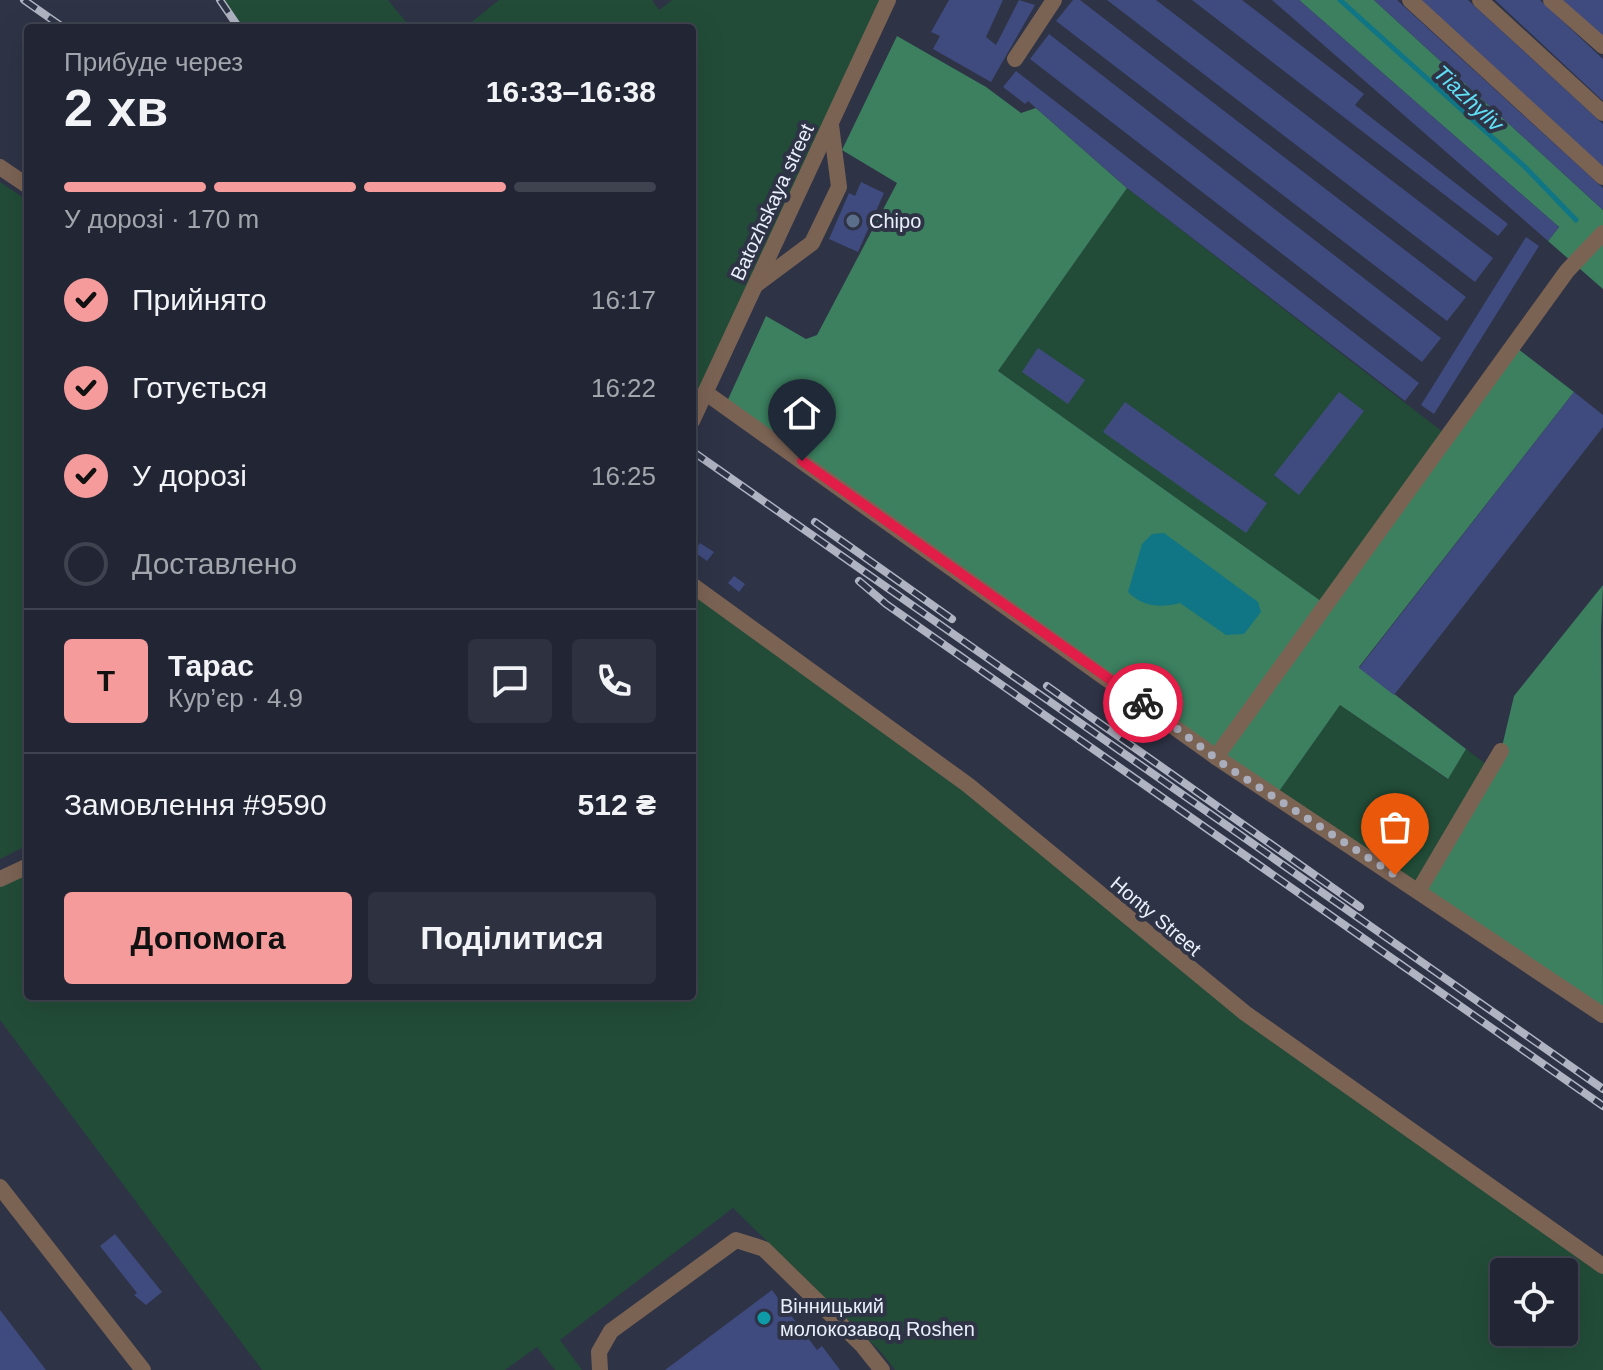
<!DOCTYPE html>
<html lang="uk">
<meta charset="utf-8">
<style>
body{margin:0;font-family:Helvetica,sans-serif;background:#2e3240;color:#f1f3f6;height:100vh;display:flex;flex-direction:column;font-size:30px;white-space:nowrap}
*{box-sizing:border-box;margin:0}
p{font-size:26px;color:#a2a5ac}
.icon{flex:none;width:44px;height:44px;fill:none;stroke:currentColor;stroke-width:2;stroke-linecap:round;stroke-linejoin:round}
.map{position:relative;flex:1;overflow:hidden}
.details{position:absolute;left:24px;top:24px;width:672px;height:976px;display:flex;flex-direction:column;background:#222634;border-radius:8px;box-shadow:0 8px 32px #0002,0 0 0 2px #3f434f}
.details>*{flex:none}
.tools{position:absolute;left:1490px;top:1258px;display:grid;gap:16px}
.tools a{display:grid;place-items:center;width:88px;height:88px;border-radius:8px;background:#222634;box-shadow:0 8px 32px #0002,0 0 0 2px #3f434f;font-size:40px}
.pin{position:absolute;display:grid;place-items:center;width:68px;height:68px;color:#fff;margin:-82px -34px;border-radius:50% 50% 50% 0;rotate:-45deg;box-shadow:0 0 8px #0007}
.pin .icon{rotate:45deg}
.courier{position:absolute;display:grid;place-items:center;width:80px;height:80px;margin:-40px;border:6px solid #e11d48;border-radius:50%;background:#fff;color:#222;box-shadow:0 2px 10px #0007}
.overview em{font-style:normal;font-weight:700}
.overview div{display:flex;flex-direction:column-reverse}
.overview{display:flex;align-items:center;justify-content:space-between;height:136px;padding:0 40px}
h1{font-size:52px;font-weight:700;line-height:60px}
.bar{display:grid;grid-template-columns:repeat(4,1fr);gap:12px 8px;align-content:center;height:96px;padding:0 40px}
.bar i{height:10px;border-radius:6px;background:#3f434f}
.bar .active{background:#f59b9b}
.bar p{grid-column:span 4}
.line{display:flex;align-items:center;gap:20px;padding:0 40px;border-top:2px solid #3f434f}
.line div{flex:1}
.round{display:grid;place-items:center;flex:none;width:84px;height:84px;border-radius:8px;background:#2e3240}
ol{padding:0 40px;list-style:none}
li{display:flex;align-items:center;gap:24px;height:88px}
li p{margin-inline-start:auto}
li .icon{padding:8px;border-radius:50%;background:#f59b9b;color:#111;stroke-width:4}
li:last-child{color:#a2a5ac}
li i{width:44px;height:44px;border:4px solid #3f434f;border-radius:50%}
.action{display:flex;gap:16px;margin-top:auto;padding:16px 40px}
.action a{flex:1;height:92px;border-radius:8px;background:#f59b9b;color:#111;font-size:32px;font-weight:700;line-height:92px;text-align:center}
.action a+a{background:#2e3240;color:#f1f3f6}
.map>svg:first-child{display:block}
.green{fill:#224c38;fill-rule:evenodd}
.forest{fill:#3c8060}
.water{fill:#107584}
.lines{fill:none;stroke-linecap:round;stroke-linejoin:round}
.stream{stroke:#107584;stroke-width:5}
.building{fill:#3f4b7e}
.minor{stroke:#7b6354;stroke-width:16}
.rail-casing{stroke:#afb3c2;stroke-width:8}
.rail{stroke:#2e3346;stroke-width:5;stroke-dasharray:15;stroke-linecap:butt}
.done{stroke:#a9adbc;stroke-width:8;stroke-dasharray:0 14.4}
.route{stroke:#e11d48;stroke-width:10}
.service-dot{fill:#5c6f8a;stroke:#2e3346;stroke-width:3}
.culture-dot{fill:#0f9aa8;stroke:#2e3346;stroke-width:3}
.labels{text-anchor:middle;stroke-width:8;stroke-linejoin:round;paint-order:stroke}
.street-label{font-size:20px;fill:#ebeffb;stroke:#2e3346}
.poi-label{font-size:20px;fill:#ebeffb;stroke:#2e3346;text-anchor:start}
.water-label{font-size:22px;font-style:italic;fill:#60e0f7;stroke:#2e3346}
</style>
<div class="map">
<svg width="1603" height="1370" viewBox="0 0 1603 1370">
<rect width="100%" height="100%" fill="#2e3346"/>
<g class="green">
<polygon points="220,0 388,0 411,28 239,28"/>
<polygon points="499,0 652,0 659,10 672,0 887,0 692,420 692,28 464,28"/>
<polygon points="0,182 28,201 28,845 0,859"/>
<polygon points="1127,188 1448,436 1326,605 998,371"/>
<path d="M692,585L968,785L1166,951L1603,1266V1370H895L881,1352L733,1208L560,1340L582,1370H555L537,1347L505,1370H262L0,1020V879L28,866V996H692ZM1504,1272H1564V1332H1504Z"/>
<polygon points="1340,705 1447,779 1466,749 1491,768 1419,890 1275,797"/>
</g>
<g class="forest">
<polygon points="1299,0 1374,0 1603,210 1603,289 1548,241 1559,227"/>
<polygon points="897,36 986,87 1021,113 1036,108 1127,188 998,371 1325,604 1513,345 1574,392 1359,667 1466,749 1448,779 1340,705 1275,797 725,406 766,316 806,339 817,335 897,183 842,150"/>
<polygon points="1603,585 1601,629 1603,1015 1419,890 1501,751 1514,696"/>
</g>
<path class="water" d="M1164,533L1258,602L1261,612L1244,634L1226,635L1180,603C1160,608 1143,607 1128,592L1142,544L1152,534Z"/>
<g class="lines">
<polyline class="stream" points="1340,0 1525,167 1576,220"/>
</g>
<g class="building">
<polygon points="949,0 1003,0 986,37 996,45 1019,0 1035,5 991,82 933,49 940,36 931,32"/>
<polygon points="1073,0 1080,0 1466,297 1447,321 1056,21"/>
<polygon points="1107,0 1156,0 1493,258 1475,282"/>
<polygon points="1192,0 1242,0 1364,94 1355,105 1508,224 1498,236"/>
<polygon points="1272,0 1299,0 1559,227 1548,241"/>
<polygon points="1374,0 1397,0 1603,188 1603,210"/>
<polygon points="1421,0 1468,0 1603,124 1603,167"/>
<polygon points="1495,0 1540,0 1603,59 1603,101"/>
<polygon points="1563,0 1603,0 1603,38"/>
<polygon points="1049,34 1441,338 1422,362 1030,59"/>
<polygon points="1016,71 1419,383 1405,401 1127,188 1036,108 1028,101 1025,104 1003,87"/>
<polygon points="861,182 884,193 858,252 829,239 849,193 855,196"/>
<polygon points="1526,237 1539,246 1434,414 1421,405"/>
<polygon points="1038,348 1085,380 1068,404 1022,372"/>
<polygon points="1339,392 1364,411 1299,495 1274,475"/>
<polygon points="1574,392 1603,415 1603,427 1394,695 1359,668"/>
<polygon points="1125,402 1267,503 1246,533 1103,432"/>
<polygon points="700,543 714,552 707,561 694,552"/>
<polygon points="734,576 745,584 739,592 728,583"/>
<polygon points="115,1234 162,1292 146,1305 134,1295 137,1293 100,1246"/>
<polygon points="772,1290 817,1350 822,1346 840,1370 665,1370"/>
<polygon points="0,1310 46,1370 0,1370"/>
</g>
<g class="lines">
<g class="minor">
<polyline points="1410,0 1603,177"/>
<polyline points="1480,0 1603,113"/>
<polyline points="1551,0 1603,46"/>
<polyline points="1015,59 1054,0"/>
<polyline points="0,167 28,186"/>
<polyline points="757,284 812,243 839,187 831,125"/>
<polyline points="706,393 1216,757 1567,271 1603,233"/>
<polyline points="692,421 888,0"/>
<polyline points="692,585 968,785 1245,1013 1603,1266"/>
<polyline points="1216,757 1603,1015"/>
<polyline points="0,879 28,866"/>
<polyline points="1419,890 1501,751"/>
<polyline points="0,1187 143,1370"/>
<polyline points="600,1370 599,1352 611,1331 736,1240 764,1249 862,1345 882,1370"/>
</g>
<g class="rail-casing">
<g id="rail">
<polyline points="24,0 64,28"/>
<polyline points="220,0 239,28"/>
<polyline points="692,451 1603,1089"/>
<polyline points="815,522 952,619"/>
<polyline points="859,581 886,604 1603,1106"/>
<polyline points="1047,686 1360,907"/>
</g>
</g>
<use href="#rail" class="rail"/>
</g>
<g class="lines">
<polyline class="done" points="1143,703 1226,766 1395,875"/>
<polyline class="route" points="802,461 1143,703"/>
</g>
<circle class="service-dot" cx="853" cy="221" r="8"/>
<circle class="culture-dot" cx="764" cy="1318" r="8"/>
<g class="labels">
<g class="street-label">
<text transform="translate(772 202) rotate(-65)" y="7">Batozhskaya street</text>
<text transform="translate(1156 916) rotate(40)" y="7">Honty Street</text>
</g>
<g class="poi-label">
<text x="869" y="228">Chipo</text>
<text x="780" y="1313">Вінницький<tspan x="780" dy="23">молокозавод Roshen</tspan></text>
</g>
<g class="water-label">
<text transform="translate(1469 98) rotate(43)" y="8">Tiazhyliv</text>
</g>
</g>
</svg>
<div class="tools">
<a><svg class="icon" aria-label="locate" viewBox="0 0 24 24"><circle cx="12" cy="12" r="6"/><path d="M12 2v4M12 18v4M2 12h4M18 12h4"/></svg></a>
</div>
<div class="pin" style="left:1395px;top:875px;background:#ea580c"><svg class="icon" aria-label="bag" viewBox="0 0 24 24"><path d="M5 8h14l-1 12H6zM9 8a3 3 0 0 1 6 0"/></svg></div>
<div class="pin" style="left:802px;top:461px;background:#1f2937"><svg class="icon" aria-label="home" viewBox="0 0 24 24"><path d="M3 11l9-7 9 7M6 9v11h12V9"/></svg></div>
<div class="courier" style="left:1143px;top:703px"><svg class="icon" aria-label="bike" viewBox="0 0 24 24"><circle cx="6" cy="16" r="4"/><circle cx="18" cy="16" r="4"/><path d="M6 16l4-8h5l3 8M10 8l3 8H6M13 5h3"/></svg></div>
<section class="details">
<div class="overview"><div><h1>2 хв</h1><p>Прибуде через</p></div><em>16:33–16:38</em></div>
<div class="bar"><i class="active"></i><i class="active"></i><i class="active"></i><i></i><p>У дорозі · 170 m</p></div>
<ol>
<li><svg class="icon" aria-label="check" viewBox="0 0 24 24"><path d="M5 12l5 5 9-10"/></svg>Прийнято<p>16:17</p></li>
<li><svg class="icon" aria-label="check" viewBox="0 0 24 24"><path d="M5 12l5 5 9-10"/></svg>Готується<p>16:22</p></li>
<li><svg class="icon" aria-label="check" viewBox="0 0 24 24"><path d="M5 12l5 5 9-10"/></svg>У дорозі<p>16:25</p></li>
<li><i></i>Доставлено</li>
</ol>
<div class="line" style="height:144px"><b class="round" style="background:#f59b9b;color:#111">Т</b><div><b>Тарас</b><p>Кур’єр · 4.9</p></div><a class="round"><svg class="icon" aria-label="chat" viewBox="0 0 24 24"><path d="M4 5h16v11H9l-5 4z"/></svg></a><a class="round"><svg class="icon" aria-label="phone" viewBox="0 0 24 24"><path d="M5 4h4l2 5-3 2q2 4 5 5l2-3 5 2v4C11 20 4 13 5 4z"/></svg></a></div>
<div class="line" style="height:104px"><div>Замовлення #9590</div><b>512 ₴</b></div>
<div class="action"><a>Допомога</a><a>Поділитися</a></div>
</section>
</div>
